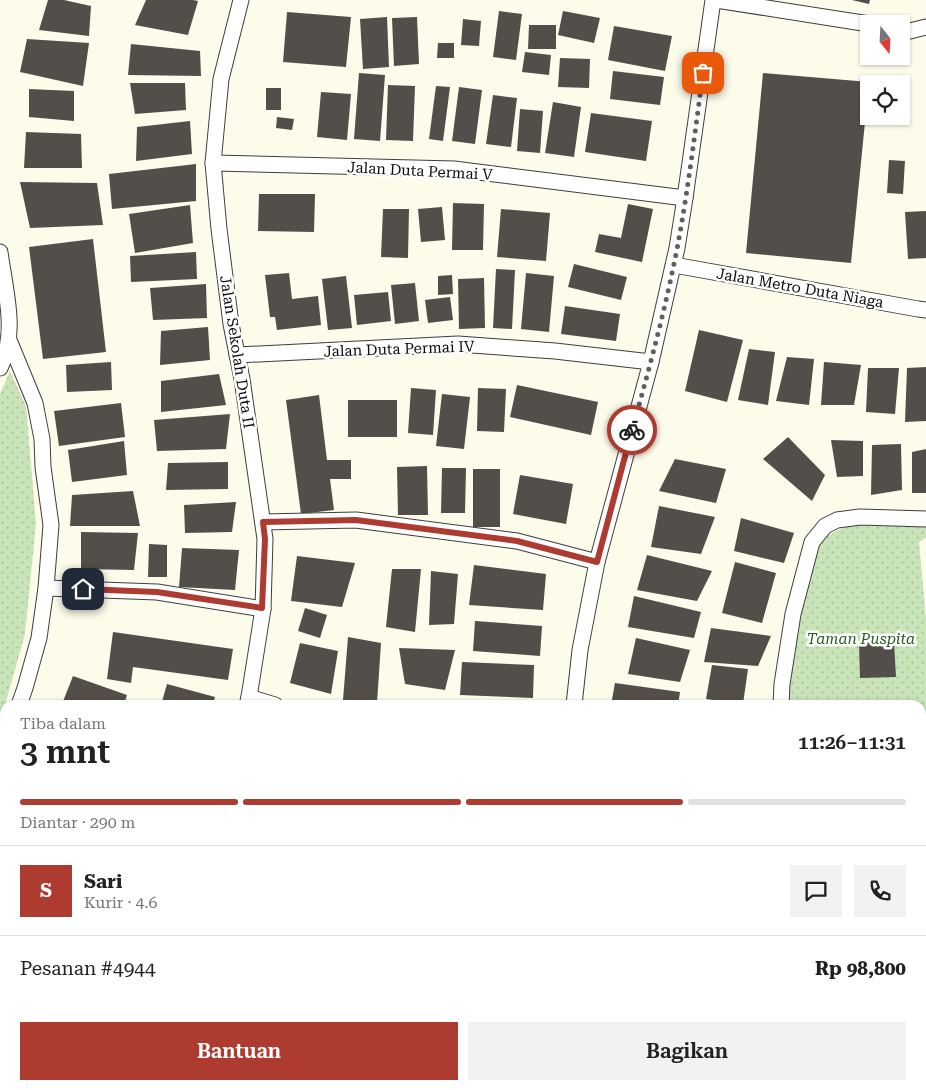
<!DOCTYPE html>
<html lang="id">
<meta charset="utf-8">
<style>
body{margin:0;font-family:"Roboto Serif",serif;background:#f2f2f2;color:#222;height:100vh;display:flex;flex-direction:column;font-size:19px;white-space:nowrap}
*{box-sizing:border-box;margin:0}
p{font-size:16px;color:#767676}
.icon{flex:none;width:28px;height:28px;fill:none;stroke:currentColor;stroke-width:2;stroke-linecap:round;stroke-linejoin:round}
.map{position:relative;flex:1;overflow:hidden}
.details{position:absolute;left:0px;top:700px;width:926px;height:390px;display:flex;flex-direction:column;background:#fff;border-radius:15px 15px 0 0;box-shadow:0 1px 4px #0004}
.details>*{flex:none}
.needle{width:32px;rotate:162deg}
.controls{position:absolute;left:860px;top:15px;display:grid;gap:10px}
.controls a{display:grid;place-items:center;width:50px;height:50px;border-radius:0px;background:#fff;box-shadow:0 1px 4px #0004;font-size:25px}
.pin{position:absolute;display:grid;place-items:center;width:42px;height:42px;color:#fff;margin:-21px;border-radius:10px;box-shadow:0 2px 8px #0006}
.courier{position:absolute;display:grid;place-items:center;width:50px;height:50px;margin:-25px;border:4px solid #ae3b30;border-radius:50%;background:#fff;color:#222;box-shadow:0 1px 6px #0007}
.summary em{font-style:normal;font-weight:600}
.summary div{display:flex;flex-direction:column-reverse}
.summary{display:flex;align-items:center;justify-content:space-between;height:85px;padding:0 20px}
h1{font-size:32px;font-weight:600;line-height:38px}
.bar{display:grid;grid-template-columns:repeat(4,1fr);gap:8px 5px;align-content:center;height:60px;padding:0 20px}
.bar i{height:6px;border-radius:4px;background:#e0e0e0}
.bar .active{background:#ae3b30}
.bar p{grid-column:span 4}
.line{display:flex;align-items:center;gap:12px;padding:0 20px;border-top:1px solid #e0e0e0}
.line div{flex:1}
.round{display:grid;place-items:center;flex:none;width:52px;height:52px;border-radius:0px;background:#f2f2f2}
.cta{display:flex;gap:10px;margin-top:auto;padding:10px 20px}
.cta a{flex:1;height:58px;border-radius:0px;background:#ae3b30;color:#fff;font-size:20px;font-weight:600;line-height:58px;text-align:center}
.cta a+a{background:#f2f2f2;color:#222}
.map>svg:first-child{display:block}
.park{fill:url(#park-dots)}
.building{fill:#534e49}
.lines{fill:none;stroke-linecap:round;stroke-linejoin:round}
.street-casing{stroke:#3e3e3e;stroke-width:17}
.street{stroke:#fff;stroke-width:15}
.done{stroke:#605f59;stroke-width:5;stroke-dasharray:0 9}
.route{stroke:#ae3b30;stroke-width:6}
.labels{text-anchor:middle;stroke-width:5;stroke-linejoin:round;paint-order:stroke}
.street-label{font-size:15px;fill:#0b0b0b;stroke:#fff}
.park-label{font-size:15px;font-style:italic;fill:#265d22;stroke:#fff}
</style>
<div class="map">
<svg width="926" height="1090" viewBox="0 0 926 1090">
<defs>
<pattern id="park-dots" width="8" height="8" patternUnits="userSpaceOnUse" patternTransform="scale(1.25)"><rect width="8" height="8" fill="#c9e4b8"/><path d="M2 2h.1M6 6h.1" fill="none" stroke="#abc29d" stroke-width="1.8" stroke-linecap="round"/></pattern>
</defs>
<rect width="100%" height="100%" fill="#fdfceb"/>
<g class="park">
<polygon points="10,371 26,406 36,524 25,634 0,723 0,394"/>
<polygon points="860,519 926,520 926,538 919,542 926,618 926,1090 786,1090 786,1085 921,1085 921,705 783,705 813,543"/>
</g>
<g class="building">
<polygon points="48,0 64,0 91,6 89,36 39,30"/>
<polygon points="146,0 193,0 198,1 188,35 135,25"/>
<polygon points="852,0 870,0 869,4"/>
<polygon points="499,11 522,14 516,60 493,57"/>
<polygon points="563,11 600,18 594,43 558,35"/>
<polygon points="287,12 351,17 346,67 283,62"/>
<polygon points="387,17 389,67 363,69 360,19"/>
<polygon points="417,17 419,64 394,66 392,18"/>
<polygon points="463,19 481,21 479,46 461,45"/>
<polygon points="529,25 556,25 556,49 528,49"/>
<polygon points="614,26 672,36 665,71 608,60"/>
<polygon points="27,39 89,43 83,86 20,72"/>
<polygon points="438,43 454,43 454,58 437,58"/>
<polygon points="131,44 200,51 201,76 128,75"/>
<polygon points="525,52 551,55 549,75 522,72"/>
<polygon points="560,58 590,59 589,88 558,87"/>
<polygon points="613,71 664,77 660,105 610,99"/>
<polygon points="359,73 385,75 380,141 354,139"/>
<polygon points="763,73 869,82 851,263 746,253"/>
<polygon points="130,83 185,83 186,110 135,114"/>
<polygon points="388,85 415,86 413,141 386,140"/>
<polygon points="436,86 450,87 443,141 429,139"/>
<polygon points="459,87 482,90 475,144 452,141"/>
<rect x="266" y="88" width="15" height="22"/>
<polygon points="29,89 74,91 74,121 29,117"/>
<polygon points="321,92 351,94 347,140 317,137"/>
<polygon points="493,95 517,98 511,147 486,144"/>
<polygon points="553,102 581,107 574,157 545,153"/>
<polygon points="520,109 543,111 540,153 517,151"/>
<polygon points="591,113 652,121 646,161 585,152"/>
<polygon points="277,117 294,119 292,130 276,128"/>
<polygon points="190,121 192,154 136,161 137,127"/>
<polygon points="26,132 81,134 82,168 24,168"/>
<polygon points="889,160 905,161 903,194 887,193"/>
<polygon points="196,164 196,201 112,209 109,174"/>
<polygon points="20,182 97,183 103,225 30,228"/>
<polygon points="259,194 315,194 314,232 258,231"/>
<polygon points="453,203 484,204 483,250 452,250"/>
<polygon points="628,204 653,209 642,262 595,252 599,234 621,238"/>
<polygon points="190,205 193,243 135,253 129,214"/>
<polygon points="442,207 445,240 421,242 418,209"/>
<polygon points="383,209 409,209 408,258 381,257"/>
<polygon points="501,209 550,213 546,261 497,257"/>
<polygon points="926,211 926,258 908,259 905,212"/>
<polygon points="93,239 106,352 43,359 29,247"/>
<polygon points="196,252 197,279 131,282 130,256"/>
<polygon points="574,264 627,277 621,300 568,287"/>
<polygon points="496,269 515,270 512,329 493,328"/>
<polygon points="289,273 292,299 318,296 321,325 277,330 275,317 270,317 265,275"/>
<polygon points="526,273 554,276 549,332 521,329"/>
<polygon points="452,275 453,294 438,295 438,276"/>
<polygon points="346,276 352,328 328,330 322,279"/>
<polygon points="484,278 485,328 459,329 458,279"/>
<polygon points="415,283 419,321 395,324 391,285"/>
<polygon points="206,284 207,318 153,320 150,288"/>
<polygon points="388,292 391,321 357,325 354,295"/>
<polygon points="450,297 453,320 428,323 425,300"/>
<polygon points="565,306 620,314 616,341 561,334"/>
<polygon points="208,327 210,360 160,365 161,331"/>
<polygon points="699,330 743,340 727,402 685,391"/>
<polygon points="749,349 775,352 768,405 738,400"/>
<polygon points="787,357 814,359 809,405 776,401"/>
<polygon points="111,362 112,390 67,392 66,365"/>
<polygon points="824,362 861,365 854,405 821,405"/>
<polygon points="926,367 926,421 905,422 907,368"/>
<polygon points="868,368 899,368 895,414 866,412"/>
<polygon points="219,374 226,405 161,412 161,381"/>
<polygon points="517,385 598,402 591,435 510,417"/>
<polygon points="411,388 436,390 433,435 408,433"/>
<polygon points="478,388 506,389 504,432 477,431"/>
<polygon points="442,394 470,397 464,449 436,446"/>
<polygon points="319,395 327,460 351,460 351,479 330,479 334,510 301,514 286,400"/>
<rect x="348" y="400" width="49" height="37"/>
<polygon points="121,403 125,437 59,446 54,411"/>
<polygon points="230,414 226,449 157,451 154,420"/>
<polygon points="788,437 825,475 812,501 763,459"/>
<polygon points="831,440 863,441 863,476 837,477"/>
<polygon points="124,441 127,475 72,482 68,450"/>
<polygon points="901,444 902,490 871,495 872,445"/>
<polygon points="926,449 926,493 912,493 912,452"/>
<polygon points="675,459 726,469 716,503 659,491"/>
<polygon points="228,462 228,489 166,490 168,463"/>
<polygon points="427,466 428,515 398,515 397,467"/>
<polygon points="442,468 466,468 465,513 441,513"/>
<rect x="473" y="469" width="27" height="58"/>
<polygon points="520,475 573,484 566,524 513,514"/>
<polygon points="133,491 140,526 70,526 72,495"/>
<polygon points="236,502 232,532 185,533 184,505"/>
<polygon points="659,506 715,517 701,554 651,547"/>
<polygon points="741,518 794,533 784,563 734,551"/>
<polygon points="81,532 138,533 134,570 81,569"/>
<polygon points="149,544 167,545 167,577 148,577"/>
<polygon points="182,548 239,550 235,590 179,587"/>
<polygon points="647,555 712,571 697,601 637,590"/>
<polygon points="297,556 355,563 342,607 291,601"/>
<polygon points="735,562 776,573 762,623 722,613"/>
<polygon points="474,565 546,574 543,610 469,605"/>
<polygon points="392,569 421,569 415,632 386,627"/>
<polygon points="431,571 458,574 454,624 429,625"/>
<polygon points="634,596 701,612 694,638 628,627"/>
<polygon points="305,608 327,615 320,638 298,631"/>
<polygon points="475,621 542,626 540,656 473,651"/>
<polygon points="711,628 771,636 758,666 704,662"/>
<polygon points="113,632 233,649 228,680 133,667 131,683 107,679"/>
<polygon points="348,637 381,643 377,703 343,700"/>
<polygon points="636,638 690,650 680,682 628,674"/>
<polygon points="894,642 896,677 860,678 859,643"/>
<polygon points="300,643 338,651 331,694 290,683"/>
<polygon points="399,648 455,650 445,690 405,684"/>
<polygon points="462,662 534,665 533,698 460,695"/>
<polygon points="712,665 748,669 743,704 706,699"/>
<polygon points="73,676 127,695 124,705 65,705 62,704"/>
<polygon points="615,683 680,692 678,705 611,705"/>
<polygon points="167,684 215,697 213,705 161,705"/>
<polygon points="5,807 5,833 0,828 0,812"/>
<polygon points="0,844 5,849 5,853 0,858"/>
<polygon points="5,1007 5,1033 0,1030 0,1015"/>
<polygon points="926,1064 926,1090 905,1090 904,1085 921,1085 921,1065"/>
<polygon points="107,1085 150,1085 151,1090 108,1090"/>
<polygon points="153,1085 180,1085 167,1090 155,1090"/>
<polygon points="273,1085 275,1090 245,1090 245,1089"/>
<polygon points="280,1085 307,1085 309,1090 282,1090"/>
<polygon points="313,1085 342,1085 344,1090 315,1090"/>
<polygon points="350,1085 369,1085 370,1088 363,1090 352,1090"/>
<polygon points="715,1085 752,1085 752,1090 714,1090"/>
<polygon points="835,1085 885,1085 886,1090 823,1090 822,1088"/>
</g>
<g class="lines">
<g class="street-casing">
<g id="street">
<polyline points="241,0 221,79 213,163 219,229 231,324 242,379 265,539 263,609 249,697 247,705"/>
<polyline points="716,0 869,24"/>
<polyline points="901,29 910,31 926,27"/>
<polyline points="213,163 454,169 685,198"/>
<path d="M0,252C5,290 18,333 0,368"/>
<polyline points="674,265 918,309 926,310"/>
<polyline points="9,340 35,403 42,439 43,467 51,525 46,588 39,638 25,688 19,705"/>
<polyline points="237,355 458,344 555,351 651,362"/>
<polyline points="263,522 356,520 517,541 597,562"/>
<polyline points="46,588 157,592 263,609"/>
<polyline points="249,697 275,705"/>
<polyline points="574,705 580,650 597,562 651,362 677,248 685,198 713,0"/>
<polyline points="781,705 782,684 793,614 812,542 825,526 837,520 860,517 926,519"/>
<polyline points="0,743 5,737"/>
<polyline points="0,1071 5,1074"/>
<polyline points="21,1085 29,1090"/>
<polyline points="575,1085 575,1090"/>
<polyline points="789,1085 790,1090"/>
<polyline points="53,1090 56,1085"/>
</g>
</g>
<use href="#street" class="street"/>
</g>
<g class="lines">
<path class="done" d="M632,430C649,370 665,310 677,249C688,191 695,132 703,73"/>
<polyline class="route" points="83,589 157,592 262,608 265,539 263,522 356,520 517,541 597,562 632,430"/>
</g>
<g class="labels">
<g class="street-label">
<text transform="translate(420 171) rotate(3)" y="5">Jalan Duta Permai V</text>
<text transform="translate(800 288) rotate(10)" y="5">Jalan Metro Duta Niaga</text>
<text transform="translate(399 349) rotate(-2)" y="5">Jalan Duta Permai IV</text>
<text transform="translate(237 352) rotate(81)" y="5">Jalan Sekolah Duta II</text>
</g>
<g class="park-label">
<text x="861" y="644">Taman Puspita</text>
</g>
</g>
</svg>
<div class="controls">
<a><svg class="needle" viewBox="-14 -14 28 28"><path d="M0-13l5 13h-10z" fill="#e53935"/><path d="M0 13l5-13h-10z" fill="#767676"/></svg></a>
<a><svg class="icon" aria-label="locate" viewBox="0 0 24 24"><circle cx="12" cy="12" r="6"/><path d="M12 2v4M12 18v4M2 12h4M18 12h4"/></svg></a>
</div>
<div class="pin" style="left:703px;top:73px;background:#ea580c"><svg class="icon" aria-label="bag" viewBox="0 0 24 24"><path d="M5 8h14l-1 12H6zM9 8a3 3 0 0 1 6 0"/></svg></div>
<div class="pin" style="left:83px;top:589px;background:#1f2937"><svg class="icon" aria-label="home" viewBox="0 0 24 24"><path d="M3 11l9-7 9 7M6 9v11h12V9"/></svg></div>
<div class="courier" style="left:632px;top:430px"><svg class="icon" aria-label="bike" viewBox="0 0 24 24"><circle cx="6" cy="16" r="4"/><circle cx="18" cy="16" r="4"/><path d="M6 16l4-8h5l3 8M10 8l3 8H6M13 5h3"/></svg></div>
<section class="details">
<div class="summary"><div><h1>3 mnt</h1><p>Tiba dalam</p></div><em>11:26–11:31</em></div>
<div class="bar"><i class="active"></i><i class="active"></i><i class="active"></i><i></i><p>Diantar · 290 m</p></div>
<div class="line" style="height:90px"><b class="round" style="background:#ae3b30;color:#fff">S</b><div><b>Sari</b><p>Kurir · 4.6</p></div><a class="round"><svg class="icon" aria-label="chat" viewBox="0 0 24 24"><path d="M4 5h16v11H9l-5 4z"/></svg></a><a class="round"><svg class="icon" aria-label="phone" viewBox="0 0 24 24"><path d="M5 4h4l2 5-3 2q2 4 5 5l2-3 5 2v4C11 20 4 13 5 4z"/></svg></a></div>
<div class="line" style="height:65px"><div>Pesanan #4944</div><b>Rp 98,800</b></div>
<div class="cta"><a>Bantuan</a><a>Bagikan</a></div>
</section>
</div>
